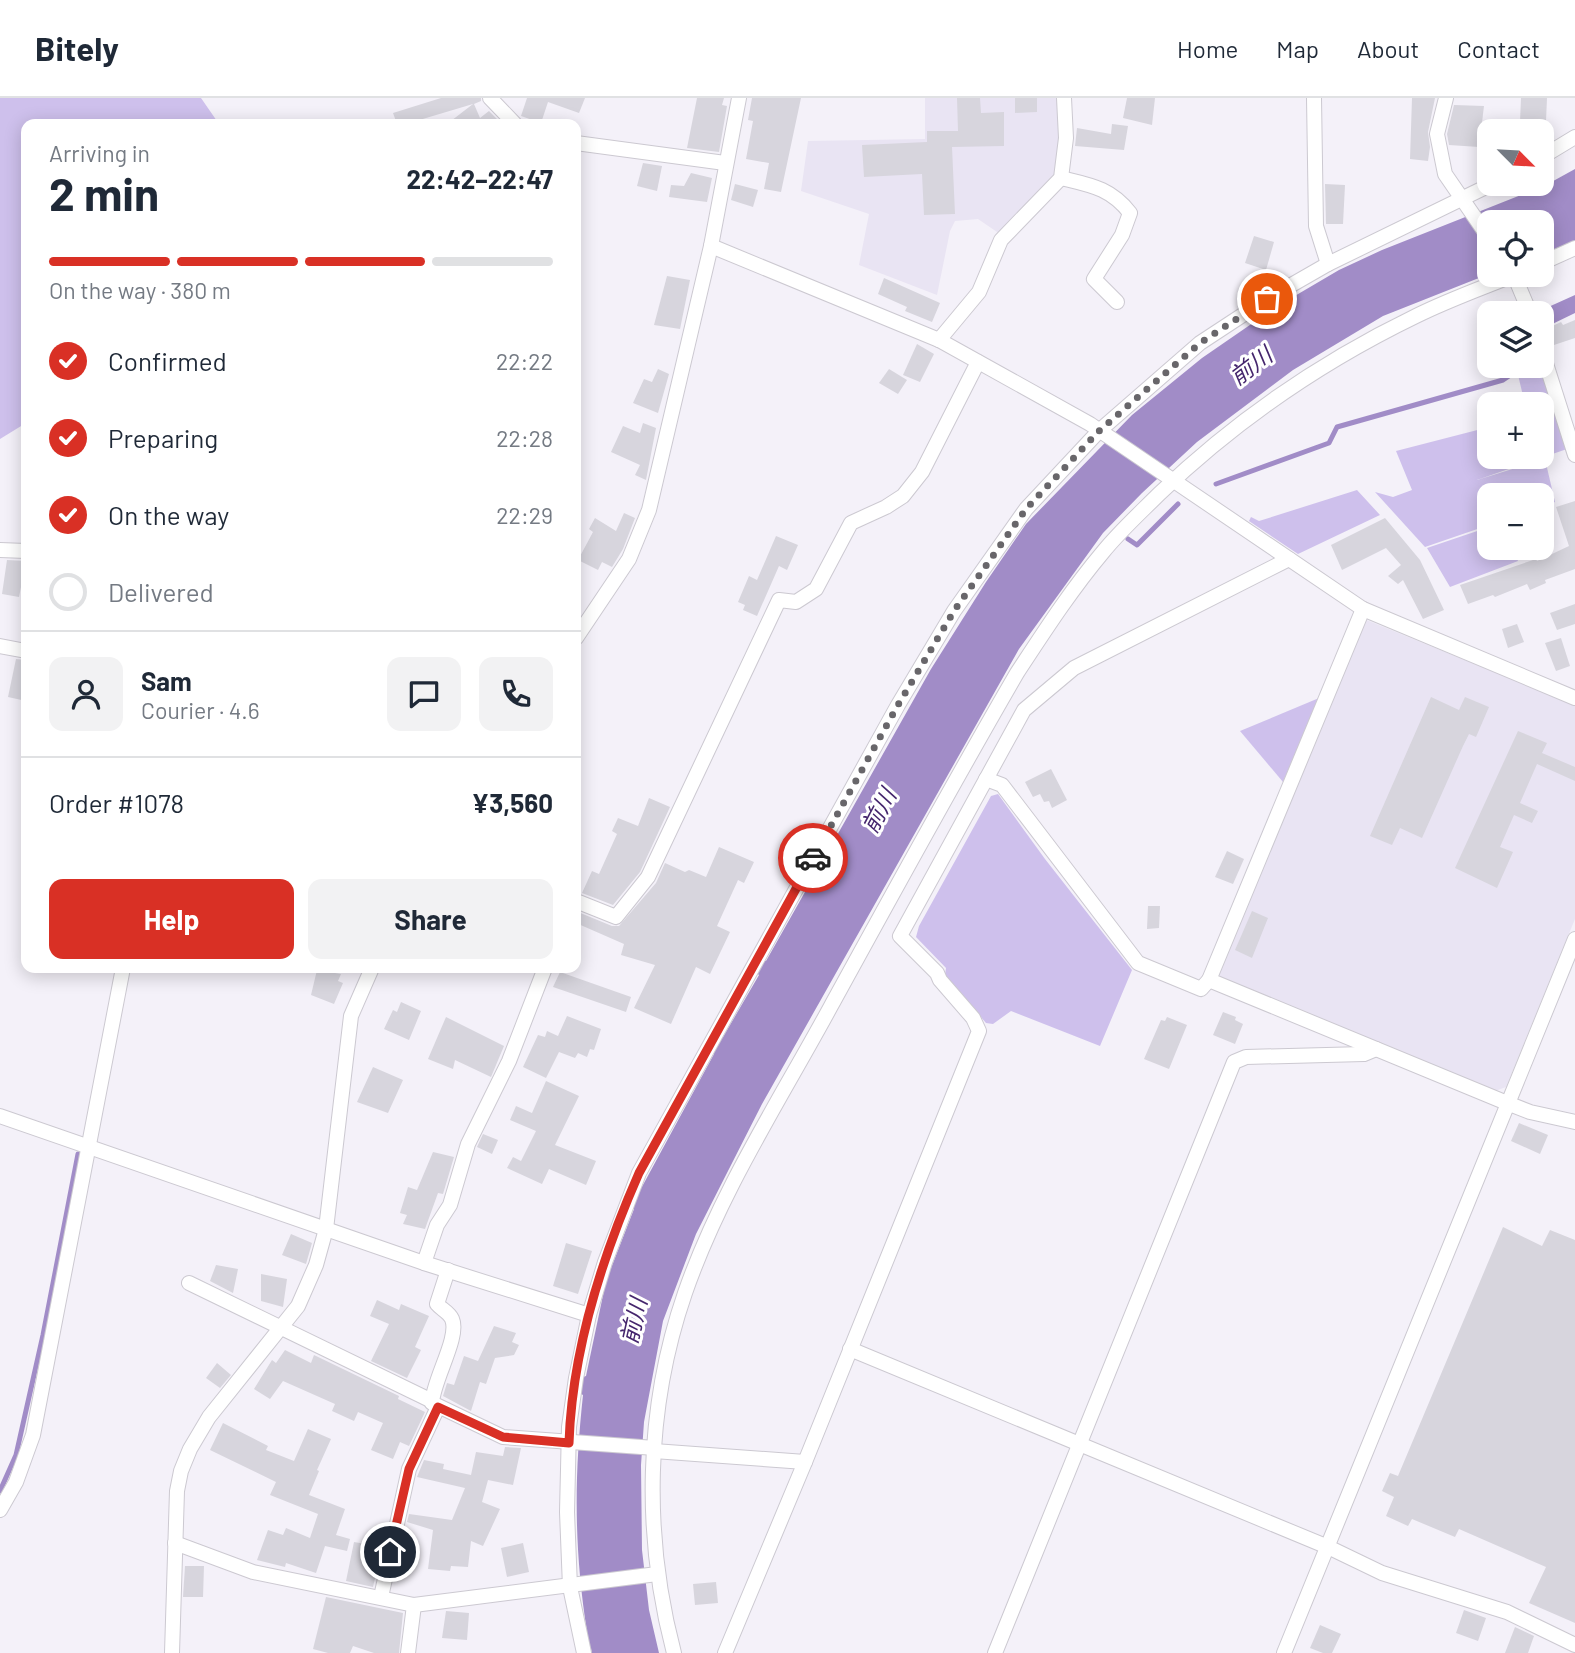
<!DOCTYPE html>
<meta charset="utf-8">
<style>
body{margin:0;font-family:Barlow,"Noto Sans JP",sans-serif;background:#f2f2f3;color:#1f2937;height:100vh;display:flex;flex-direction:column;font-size:26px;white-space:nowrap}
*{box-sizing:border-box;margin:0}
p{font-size:23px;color:#747a83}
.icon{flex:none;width:38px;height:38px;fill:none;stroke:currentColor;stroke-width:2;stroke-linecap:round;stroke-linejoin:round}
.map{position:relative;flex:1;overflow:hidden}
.sheet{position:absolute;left:21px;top:21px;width:560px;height:854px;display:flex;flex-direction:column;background:#fff;border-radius:14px;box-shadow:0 4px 18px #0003}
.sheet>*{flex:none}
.needle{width:46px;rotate:114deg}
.tools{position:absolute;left:1477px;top:21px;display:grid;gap:14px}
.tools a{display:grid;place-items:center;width:77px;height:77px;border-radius:14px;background:#fff;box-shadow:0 4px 18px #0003;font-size:35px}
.pin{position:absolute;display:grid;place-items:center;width:60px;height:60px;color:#fff;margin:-30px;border:4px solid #fff;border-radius:50%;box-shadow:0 2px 7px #0007}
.courier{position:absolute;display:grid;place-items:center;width:70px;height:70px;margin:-35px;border:5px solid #d93025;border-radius:50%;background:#fff;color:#222;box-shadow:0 2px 9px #0007}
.overview em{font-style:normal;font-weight:700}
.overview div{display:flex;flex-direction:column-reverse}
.overview{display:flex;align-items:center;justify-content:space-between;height:119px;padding:0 28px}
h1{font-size:46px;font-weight:700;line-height:52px}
.bar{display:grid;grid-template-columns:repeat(4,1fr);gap:10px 7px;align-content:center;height:84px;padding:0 28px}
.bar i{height:9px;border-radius:5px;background:#e0e1e3}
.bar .selected{background:#d93025}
.bar p{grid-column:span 4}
.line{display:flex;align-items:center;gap:18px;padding:0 28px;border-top:2px solid #e0e1e3}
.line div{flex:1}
.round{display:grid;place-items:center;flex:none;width:74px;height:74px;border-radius:14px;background:#f2f2f3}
ol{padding:0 28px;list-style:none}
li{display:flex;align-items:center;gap:21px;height:77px}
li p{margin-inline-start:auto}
li .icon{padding:7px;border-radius:50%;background:#d93025;color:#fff;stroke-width:4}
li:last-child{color:#747a83}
li i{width:38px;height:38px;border:4px solid #e0e1e3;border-radius:50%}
.button{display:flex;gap:14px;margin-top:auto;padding:14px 28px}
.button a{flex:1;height:80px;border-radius:14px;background:#d93025;color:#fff;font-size:28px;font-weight:700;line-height:80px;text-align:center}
.button a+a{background:#f2f2f3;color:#1f2937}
header{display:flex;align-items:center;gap:42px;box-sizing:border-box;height:98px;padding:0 35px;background:#fff;border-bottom:2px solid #e0e1e3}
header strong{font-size:33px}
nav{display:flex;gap:38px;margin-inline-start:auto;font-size:24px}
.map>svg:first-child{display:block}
.built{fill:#e9e4f3}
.green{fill:#cec0ec}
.water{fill:#a18cc7}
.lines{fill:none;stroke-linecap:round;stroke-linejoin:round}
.stream{stroke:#a18cc7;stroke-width:5}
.building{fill:#d7d5dd}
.street-casing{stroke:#ccc9d1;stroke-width:16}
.street{stroke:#fff;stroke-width:14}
.done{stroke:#68666a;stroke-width:7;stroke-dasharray:0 12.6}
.route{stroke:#d93025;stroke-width:9}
.labels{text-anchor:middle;stroke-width:6;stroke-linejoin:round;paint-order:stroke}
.water-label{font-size:23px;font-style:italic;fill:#45266d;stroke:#fff}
</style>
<header>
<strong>Bitely</strong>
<nav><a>Home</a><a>Map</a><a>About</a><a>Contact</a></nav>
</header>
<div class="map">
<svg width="1575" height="1555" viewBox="0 0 1575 1555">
<rect width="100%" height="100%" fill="#f4f1f9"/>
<g class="built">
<polygon points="925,0 1060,0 1061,40 1053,85 1000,136 978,121 955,123 950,133 937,197 859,167 869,116 801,93 808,43 925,41"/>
<polygon points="1364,521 1575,607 1575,821 1506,989 1495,993 1219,881 1218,874"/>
</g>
<g class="green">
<polygon points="0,0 201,0 219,26 26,26 26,325 0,341"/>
<polygon points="1540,271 1567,351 1477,382 1545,361 1555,404 1542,409 1542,397 1489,397 1489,427 1425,449 1375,394 1393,399 1412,392 1396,353 1489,329 1489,359 1542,359 1542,306 1525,306 1518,277"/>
<polygon points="1357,392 1380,417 1298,456 1249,423 1251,419 1259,423"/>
<polygon points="1489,429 1489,450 1513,450 1518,463 1450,489 1427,450"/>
<polygon points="1319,600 1283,684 1240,633"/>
<polygon points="998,696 1045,761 1132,872 1100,948 1011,913 993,926 986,925 945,877 946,870 916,839 919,828 991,698"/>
</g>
<g class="water">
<path d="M1575,71V143L1542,156V124H1489V176L1383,218L1293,272L1197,344L1142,395L1103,435L1019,551L762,1006L696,1136L663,1223L644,1324L641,1367L642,1452L649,1512L659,1555H592L591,1551H588L584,1536L587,1534C574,1450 574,1381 583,1297L579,1295L580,1280L586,1278L606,1183L634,1111L631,1109L714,956L713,955L719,939H723L759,877L756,874L762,863H766L931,571L986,484L1026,426L1132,317L1202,260L1276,209L1339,172L1382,152L1546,87Z"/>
<polygon points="1575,197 1575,215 1542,231 1542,215 1535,215"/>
</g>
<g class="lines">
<g class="stream">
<polyline points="1216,386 1329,345 1337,329 1503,282 1509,278 1508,268"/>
<polyline points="1128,441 1137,447 1178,406"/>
<polyline points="0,1393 16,1357 43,1237 78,1056"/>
</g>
</g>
<g class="building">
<polygon points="441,0 481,0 481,3 474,6 480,20 489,13 502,26 447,26 473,6 406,26 397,26 393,15"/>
<polygon points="527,0 585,0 579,15 548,4 541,25 521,18"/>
<polygon points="697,0 724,0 722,7 727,8 719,54 687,50"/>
<polygon points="752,0 801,0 781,94 764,91 769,65 746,61 753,23 748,22"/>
<polygon points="957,0 980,0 981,15 1004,14 1004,48 952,49 955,116 924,117 922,76 864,79 862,47 927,44 927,33 958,33"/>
<polygon points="1015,0 1037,0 1037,14 1015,15"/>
<polygon points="1127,0 1155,0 1152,27 1123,20"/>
<polygon points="1412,0 1435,0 1428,34 1430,49 1428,63 1410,61"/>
<polygon points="1521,0 1547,0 1546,23 1520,24"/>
<polygon points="1454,7 1484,8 1479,49 1449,47 1447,36"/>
<polygon points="1112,26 1128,28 1124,52 1075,48 1077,30 1111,36"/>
<polygon points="643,65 662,68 657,93 637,88"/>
<polygon points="691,75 712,80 707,104 669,99 671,87 684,88"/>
<polygon points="735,86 758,92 753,109 731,102"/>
<polygon points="1325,86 1345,87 1343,126 1326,126"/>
<polygon points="1254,138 1274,144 1266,172 1245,165"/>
<polygon points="667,178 690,182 680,231 654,227"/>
<polygon points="884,180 940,205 932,224 905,213 907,209 878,196"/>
<polygon points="1575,222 1575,240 1551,248 1544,232 1561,224 1563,227"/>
<polygon points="917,246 934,256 920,284 903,277"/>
<polygon points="658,271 669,276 658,315 633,305 644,281 652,284"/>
<polygon points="889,271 907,282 898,296 879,285"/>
<polygon points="643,325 656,330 646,382 635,377 640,367 611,354 623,328 640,335"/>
<polygon points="1575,403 1575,471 1545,482 1546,485 1530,492 1527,486 1495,499 1493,497 1468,506 1460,487 1536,461 1537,463 1569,448 1556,409"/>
<polygon points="624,415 635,420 623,451 612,469 602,464 598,472 578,462 593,434 589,431 595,420 616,433"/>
<polygon points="1385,420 1420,462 1444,512 1423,521 1403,482 1398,486 1388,478 1401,467 1386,450 1342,472 1331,447"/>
<polygon points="776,438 798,447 787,472 779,468 757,518 743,512 745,507 738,504 749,478 757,482"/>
<polygon points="7,462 26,463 26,474 24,474 19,499 2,496"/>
<polygon points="1575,506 1575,526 1557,532 1550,515"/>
<polygon points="1517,526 1524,544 1508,550 1502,531"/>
<polygon points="1561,540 1570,568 1556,573 1545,545"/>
<polygon points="16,561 26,562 26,603 8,599"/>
<polygon points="1431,599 1459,612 1465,599 1489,609 1476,639 1469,636 1463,648 1422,740 1400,730 1392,747 1370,738"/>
<polygon points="1518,633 1547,645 1542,655 1575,669 1575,683 1537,666 1520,705 1538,713 1532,725 1514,717 1500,749 1513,754 1497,790 1455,770"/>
<polygon points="1051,671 1067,702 1052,710 1049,703 1044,704 1040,696 1033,699 1025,684"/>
<polygon points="649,700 670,709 640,774 613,807 582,795 592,773 599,776 617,736 612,733 618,720 638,728"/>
<polygon points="719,749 754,764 744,785 738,782 717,828 730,834 710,876 696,869 671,926 634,910 655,867 621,857 624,846 576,825 576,819 578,814 612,828 619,828 656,785 665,765 685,774 689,772 706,779"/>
<polygon points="1227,753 1244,761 1233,786 1215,779"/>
<polygon points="1148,808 1160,808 1159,830 1147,831"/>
<polygon points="1252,813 1268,820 1252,860 1235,852"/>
<polygon points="317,872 341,876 338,883 343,885 334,906 311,897"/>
<polygon points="560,874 631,899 626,914 553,889"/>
<polygon points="401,904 421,913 409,942 384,931 393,912 397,914"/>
<polygon points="1223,914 1236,919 1235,922 1243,926 1235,946 1213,937"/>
<polygon points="567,918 601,931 594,952 590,951 587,959 578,955 575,960 559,954 546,980 523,969 538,937 545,939 547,933 558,938"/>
<polygon points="446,919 504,948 491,979 455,962 453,971 428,961"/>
<polygon points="1167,919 1187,927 1169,971 1144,961 1161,922 1165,923"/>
<polygon points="373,969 403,982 388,1015 357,1004"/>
<polygon points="546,983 579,998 555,1047 596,1063 586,1087 549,1071 542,1086 507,1070 513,1059 521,1063 536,1033 510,1022 516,1008 532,1015"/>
<polygon points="1519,1025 1548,1037 1540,1056 1511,1043"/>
<polygon points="483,1036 498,1042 492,1056 477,1049"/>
<polygon points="433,1054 454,1059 443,1096 438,1095 425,1131 403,1126 407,1117 400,1115 408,1089 417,1092"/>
<polygon points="1503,1129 1542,1148 1550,1132 1575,1142 1575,1525 1529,1505 1546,1469 1459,1431 1455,1439 1412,1421 1408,1428 1386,1418 1394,1399 1382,1393 1390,1375 1398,1378"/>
<polygon points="291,1136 312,1145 306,1166 282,1157"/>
<polygon points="566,1145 592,1153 578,1196 553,1188"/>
<polygon points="216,1167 238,1171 233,1195 210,1183"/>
<polygon points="261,1176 287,1181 283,1209 261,1203"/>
<polygon points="377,1202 399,1212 401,1206 429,1218 415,1249 421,1252 407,1280 371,1263 389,1226 370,1218"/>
<polygon points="494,1228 516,1235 512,1244 519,1247 514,1257 495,1260 486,1286 480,1284 471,1313 443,1298 447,1285 454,1287 464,1258 478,1263"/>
<polygon points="285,1252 311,1265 314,1257 399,1298 398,1301 425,1314 409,1348 400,1344 393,1361 371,1352 383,1325 358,1314 354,1323 332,1313 335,1306 283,1283 270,1301 254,1291 272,1262 276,1265"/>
<polygon points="217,1265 231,1277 220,1290 206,1280"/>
<polygon points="223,1325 268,1348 266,1352 294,1363 308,1331 331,1341 317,1372 319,1373 309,1397 345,1411 336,1437 350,1441 347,1453 325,1448 316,1475 286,1465 285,1469 257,1462 268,1432 283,1437 286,1430 310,1440 318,1416 270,1397 276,1384 210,1352"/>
<polygon points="505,1349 521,1350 513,1387 488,1382 482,1404 500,1411 483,1448 471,1443 468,1469 451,1468 450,1473 428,1471 433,1432 407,1424 409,1416 452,1422 465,1390 417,1379 424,1362 444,1366 443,1371 471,1377 476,1354 503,1358"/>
<polygon points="354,1444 382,1449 373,1489 346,1483"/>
<polygon points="523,1445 529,1474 507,1479 501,1450"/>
<polygon points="185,1468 204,1468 203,1499 183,1499"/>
<polygon points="716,1484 718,1505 695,1507 693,1486"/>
<polygon points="326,1499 403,1515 399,1555 374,1555 353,1548 350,1555 328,1555 313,1551"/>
<polygon points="1464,1512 1486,1520 1478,1543 1456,1535"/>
<polygon points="446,1513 469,1515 467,1542 442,1540"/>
<polygon points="1320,1527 1341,1536 1332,1555 1323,1555 1310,1550"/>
<polygon points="1515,1529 1534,1538 1528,1555 1505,1555"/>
</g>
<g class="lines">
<g class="street-casing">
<g id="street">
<polyline points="490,0 515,26"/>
<polyline points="1314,0 1316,128 1328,166"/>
<polyline points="1446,0 1437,36 1445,76 1489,140"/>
<polyline points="576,45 725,65"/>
<polyline points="1542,59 1575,39"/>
<path d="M1061,80C1090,87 1111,90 1130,115L1122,137L1094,181L1117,204"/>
<polyline points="711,148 939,242 1090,326 1363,511 1575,600"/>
<polyline points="1542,165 1575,150"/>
<polyline points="939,242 979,194 1001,142 1061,80 1066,40 1064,0"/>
<polyline points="1542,253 1575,357"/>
<polyline points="0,452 26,453"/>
<polyline points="1363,511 1209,882 1507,1005 1530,1014 1575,1024"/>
<polyline points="576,540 629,461 649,412 711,148 739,0"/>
<polyline points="0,548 26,553"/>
<polyline points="986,681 1002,687 1138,865 1201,891 1209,882"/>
<polyline points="576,803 616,819 648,779 779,502 796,504 816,491 851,425 886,409 903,398 922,374 978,264"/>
<polyline points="0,1018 424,1165 589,1217"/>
<polyline points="424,1165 437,1127 450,1107 468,1046 509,963 545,870"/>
<path d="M448,1172L437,1206C441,1211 449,1214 452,1221C460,1239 433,1282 432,1305L503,1339L655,1350"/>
<polyline points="189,1185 432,1303"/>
<polyline points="850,1251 1328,1449 1382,1475 1507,1514 1575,1547"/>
<polyline points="654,1353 805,1364"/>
<polyline points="0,1412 16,1384 33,1337 123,870"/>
<polyline points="175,1445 253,1474 414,1507 657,1476"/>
<polyline points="381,1499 409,1371 438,1309"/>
<polyline points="172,1555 177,1393 181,1373 190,1351 209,1319 298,1208 316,1167 326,1131 351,918 372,870"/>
<polyline points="408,1555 414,1507"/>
<polyline points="584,1555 570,1489 567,1414 569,1329 576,1280 589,1217 605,1164 639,1075 898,607 954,513 1026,411 1099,333 1200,245 1267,201 1328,166 1492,86"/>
<path d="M674,1555C643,1438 645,1311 685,1195C720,1094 780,1002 831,908C892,797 953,685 1017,575C1044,534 1071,492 1103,454C1120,433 1140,415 1159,396C1235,323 1321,264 1416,218C1448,202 1482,190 1514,177L1530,215"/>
<polyline points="725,1555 805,1364 979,933 973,920 940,882 937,875 900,838 1024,612 1074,570 1289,461"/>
<polyline points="995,1555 1234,964 1246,959 1364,956 1376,951"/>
<polyline points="1284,1555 1575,841"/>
</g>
</g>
<use href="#street" class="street"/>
</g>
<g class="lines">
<polyline class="done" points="813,760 898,607 954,513 1026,411 1099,333 1200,245 1267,201"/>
<path class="route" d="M390,1454L409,1371L438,1309L503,1339L569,1345C572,1253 602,1159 639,1075L813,760"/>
</g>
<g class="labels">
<g class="water-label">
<text transform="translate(1251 268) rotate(-37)" y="8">前川</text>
<text transform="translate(879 713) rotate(-62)" y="8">前川</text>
<text transform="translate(634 1223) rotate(-77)" y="8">前川</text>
</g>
</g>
</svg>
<div class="tools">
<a><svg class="needle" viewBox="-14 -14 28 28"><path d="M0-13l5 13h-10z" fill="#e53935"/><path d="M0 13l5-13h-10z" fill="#747a83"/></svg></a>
<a><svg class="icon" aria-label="locate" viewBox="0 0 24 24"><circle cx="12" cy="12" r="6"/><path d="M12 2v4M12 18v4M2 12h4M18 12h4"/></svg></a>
<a><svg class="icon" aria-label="layers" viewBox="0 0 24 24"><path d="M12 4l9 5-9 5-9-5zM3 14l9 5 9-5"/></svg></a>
<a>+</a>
<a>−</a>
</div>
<div class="pin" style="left:1267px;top:201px;background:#ea580c"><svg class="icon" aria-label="bag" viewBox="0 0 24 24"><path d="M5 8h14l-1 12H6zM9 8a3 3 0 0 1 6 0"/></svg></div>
<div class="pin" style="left:390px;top:1454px;background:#1f2937"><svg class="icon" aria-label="home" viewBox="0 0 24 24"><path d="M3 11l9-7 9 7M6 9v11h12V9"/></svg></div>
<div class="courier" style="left:813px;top:760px"><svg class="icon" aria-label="car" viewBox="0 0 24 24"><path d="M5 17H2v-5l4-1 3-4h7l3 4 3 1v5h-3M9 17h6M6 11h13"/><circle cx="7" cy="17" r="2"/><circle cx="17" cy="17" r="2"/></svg></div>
<section class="sheet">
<div class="overview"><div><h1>2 min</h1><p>Arriving in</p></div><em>22:42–22:47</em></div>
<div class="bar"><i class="selected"></i><i class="selected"></i><i class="selected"></i><i></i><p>On the way · 380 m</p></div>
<ol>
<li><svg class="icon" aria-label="check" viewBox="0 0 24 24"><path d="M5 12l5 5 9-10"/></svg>Confirmed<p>22:22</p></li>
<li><svg class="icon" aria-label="check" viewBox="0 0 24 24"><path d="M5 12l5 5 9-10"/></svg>Preparing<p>22:28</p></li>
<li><svg class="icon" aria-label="check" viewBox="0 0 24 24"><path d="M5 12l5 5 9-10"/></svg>On the way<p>22:29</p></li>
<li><i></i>Delivered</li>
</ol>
<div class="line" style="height:126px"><a class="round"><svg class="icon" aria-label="person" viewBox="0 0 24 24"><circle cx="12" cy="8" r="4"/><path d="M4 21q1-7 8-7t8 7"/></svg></a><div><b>Sam</b><p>Courier · 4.6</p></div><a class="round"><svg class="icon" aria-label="chat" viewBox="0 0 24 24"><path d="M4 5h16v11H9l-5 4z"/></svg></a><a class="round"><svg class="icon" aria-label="phone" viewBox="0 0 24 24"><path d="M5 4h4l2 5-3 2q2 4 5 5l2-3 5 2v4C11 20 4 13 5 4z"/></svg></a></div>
<div class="line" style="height:91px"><div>Order #1078</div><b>¥3,560</b></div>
<div class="button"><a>Help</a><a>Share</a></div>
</section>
</div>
